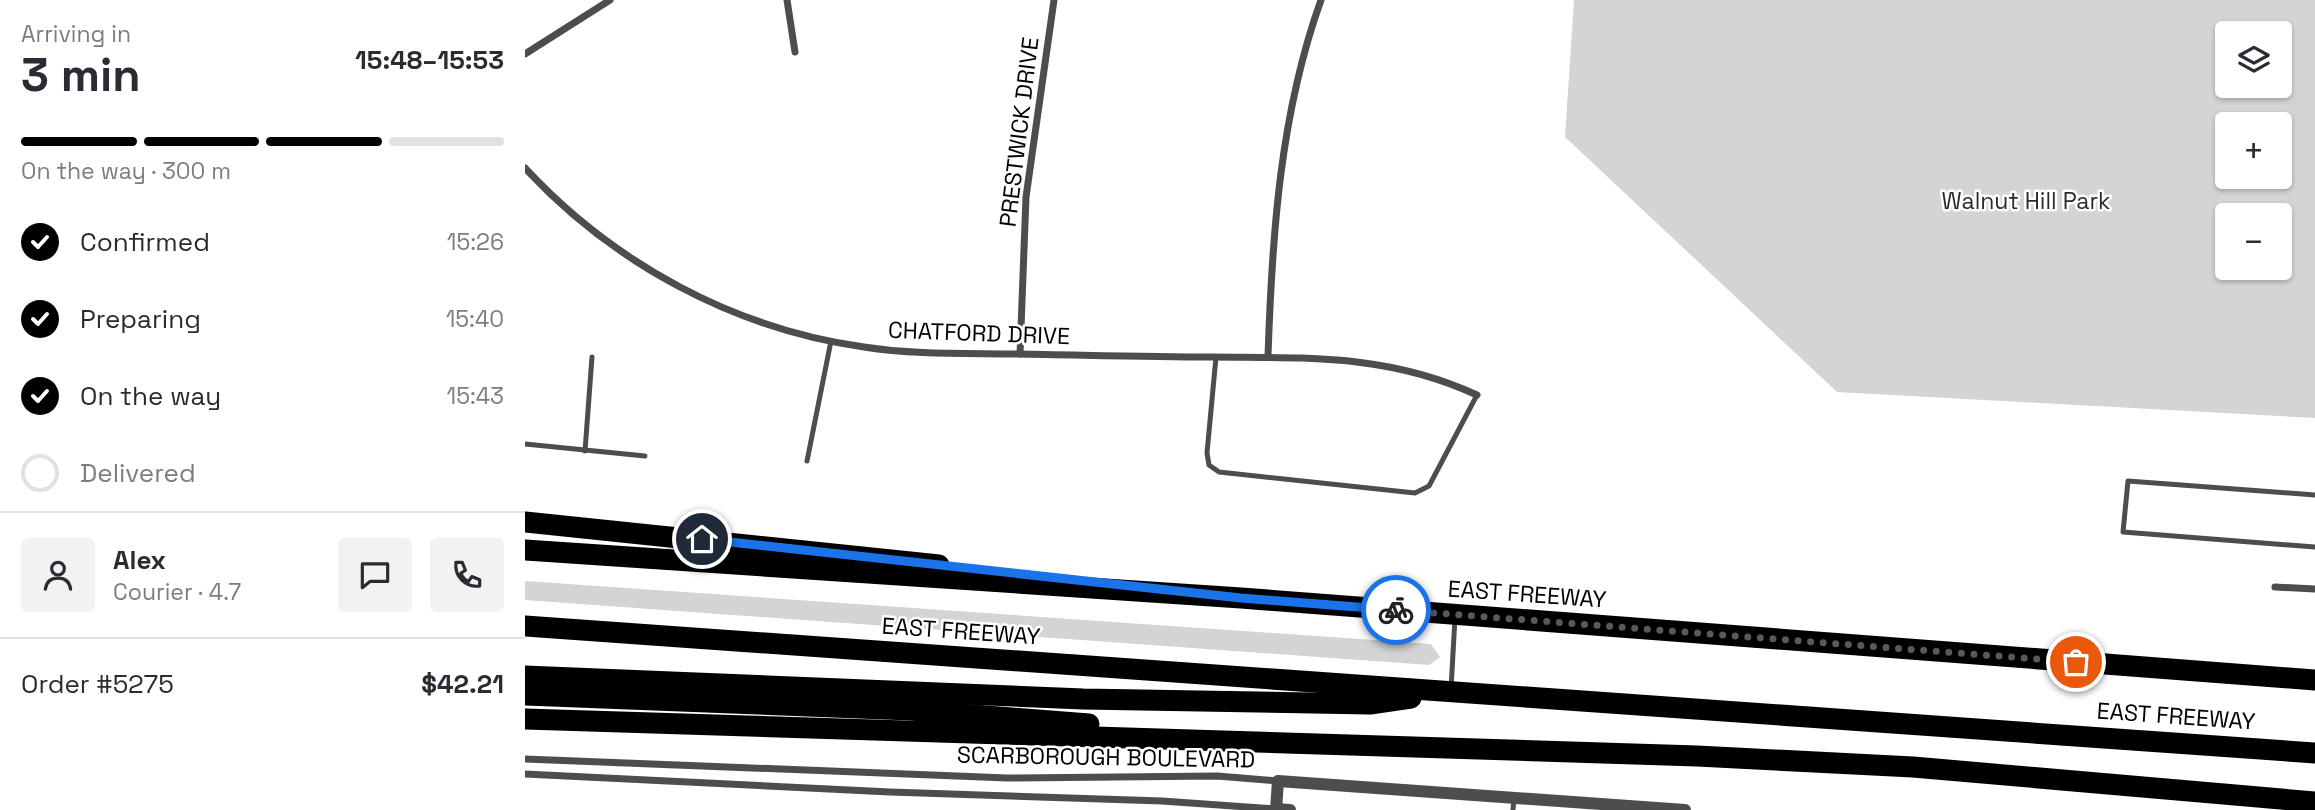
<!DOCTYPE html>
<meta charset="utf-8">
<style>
body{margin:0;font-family:"Space Grotesk",sans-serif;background:#f2f2f3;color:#2b2b33;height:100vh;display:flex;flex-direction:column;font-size:26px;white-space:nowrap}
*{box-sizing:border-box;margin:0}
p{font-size:23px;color:#7c7c81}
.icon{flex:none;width:38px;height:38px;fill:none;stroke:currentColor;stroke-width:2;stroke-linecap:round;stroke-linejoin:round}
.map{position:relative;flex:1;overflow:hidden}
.panel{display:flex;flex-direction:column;background:#fff;width:525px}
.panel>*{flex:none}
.fabs{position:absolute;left:1690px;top:21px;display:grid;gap:14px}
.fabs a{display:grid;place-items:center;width:77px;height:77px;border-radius:7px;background:#fff;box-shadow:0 2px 5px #0004;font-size:35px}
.pin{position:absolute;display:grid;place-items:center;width:60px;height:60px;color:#fff;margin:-30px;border:4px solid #fff;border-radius:50%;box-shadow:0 2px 7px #0007}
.courier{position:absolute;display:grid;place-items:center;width:70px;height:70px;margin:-35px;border:5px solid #1a73e8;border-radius:50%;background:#fff;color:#222;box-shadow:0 2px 9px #0007}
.summary em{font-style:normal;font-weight:700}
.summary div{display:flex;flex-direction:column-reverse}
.summary{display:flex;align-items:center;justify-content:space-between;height:119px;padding:0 21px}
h1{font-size:46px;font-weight:700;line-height:52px}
.bar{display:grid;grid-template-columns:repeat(4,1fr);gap:10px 7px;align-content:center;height:84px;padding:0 21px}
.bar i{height:9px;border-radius:5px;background:#e1e1e2}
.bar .on{background:#000}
.bar p{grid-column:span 4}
.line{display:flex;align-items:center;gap:18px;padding:0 21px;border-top:2px solid #e1e1e2}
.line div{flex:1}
.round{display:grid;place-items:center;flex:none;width:74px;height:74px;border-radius:7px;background:#f2f2f3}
ol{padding:0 21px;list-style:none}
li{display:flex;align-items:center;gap:21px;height:77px}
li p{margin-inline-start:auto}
li .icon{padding:7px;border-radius:50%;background:#000;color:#fff;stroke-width:4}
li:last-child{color:#7c7c81}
li i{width:38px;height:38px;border:4px solid #e1e1e2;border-radius:50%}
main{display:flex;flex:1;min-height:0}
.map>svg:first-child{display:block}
.green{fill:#d4d4d4;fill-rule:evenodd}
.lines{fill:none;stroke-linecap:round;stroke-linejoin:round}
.service{stroke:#4d4d4d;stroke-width:5}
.minor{stroke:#4d4d4d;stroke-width:7}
.tertiary{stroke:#4d4d4d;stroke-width:12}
.motorway{stroke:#000;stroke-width:21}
.done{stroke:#595959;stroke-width:7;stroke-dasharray:0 12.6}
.route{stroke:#1a73e8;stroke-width:9}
.labels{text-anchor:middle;stroke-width:5;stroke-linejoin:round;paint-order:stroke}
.street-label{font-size:23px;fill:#000;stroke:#fff}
.park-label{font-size:23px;fill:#2b2b2b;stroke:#fff}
</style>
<main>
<section class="panel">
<div class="summary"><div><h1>3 min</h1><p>Arriving in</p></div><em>15:48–15:53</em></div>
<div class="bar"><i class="on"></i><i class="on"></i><i class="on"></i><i></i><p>On the way · 300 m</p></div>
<ol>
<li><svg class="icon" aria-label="check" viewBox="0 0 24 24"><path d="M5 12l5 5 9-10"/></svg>Confirmed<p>15:26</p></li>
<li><svg class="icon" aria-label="check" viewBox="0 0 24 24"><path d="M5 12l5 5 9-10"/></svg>Preparing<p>15:40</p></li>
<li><svg class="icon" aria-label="check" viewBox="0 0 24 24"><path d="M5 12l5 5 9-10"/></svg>On the way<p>15:43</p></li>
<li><i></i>Delivered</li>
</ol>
<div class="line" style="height:126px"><a class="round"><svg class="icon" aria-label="person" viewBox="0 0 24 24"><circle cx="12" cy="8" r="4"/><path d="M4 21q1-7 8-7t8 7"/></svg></a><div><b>Alex</b><p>Courier · 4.7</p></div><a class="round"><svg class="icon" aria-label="chat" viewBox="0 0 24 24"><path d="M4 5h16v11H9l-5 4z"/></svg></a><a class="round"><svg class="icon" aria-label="phone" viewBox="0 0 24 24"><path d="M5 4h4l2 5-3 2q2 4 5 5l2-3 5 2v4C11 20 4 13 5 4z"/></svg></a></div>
<div class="line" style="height:91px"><div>Order #5275</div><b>$42.21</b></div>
</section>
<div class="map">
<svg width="1790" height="810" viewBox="0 0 1790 810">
<rect width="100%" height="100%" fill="#fff"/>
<g class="green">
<path d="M1049,0H1790V418L1312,392L1040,137ZM1703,33H1755V86H1703ZM1703,124H1755V177H1703ZM1703,215H1755V268H1703Z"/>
<polygon points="0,581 906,644 915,657 904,665 0,600"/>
</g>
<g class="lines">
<g class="service">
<polyline points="691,357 682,453 684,465 694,472 890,493 904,486 952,395"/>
<polyline points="0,444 120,456"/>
<polyline points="60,451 67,357"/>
<polyline points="282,461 306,341"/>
<polyline points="1790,495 1603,481 1598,532 1790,547"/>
<polyline points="926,689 930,618"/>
<polyline points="988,810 989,798"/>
</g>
<g class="minor">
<polyline points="262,0 270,52"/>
<polyline points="0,54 85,0"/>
<path d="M0,168C89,264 210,329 339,347C390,355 442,353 493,354C558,355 623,357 688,357C783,358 864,354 952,395"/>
<polyline points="495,354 501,197 529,0"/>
<path d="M743,356C747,236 755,114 796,0"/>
<polyline points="1750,587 1790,589"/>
<polyline points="0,759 482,778 692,776 753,781"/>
<polyline points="0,774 365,792 637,801 751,809"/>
</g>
<g class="tertiary">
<polyline points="751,809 765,810"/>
<polyline points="751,810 753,781 1160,810"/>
</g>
<g class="motorway">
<polyline points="0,522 414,565"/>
<polyline points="0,550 716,598 1790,680"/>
<polyline points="0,626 1790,753"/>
<polyline points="0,676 558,699 845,704 886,698"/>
<polyline points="0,695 385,710 564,724"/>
<polyline points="0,719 1172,756 1388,767 1790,802"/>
</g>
</g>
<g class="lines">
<polyline class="done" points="871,610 1551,662"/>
<polyline class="route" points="177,539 716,598 871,610"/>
</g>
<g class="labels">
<g class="street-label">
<text transform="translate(494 132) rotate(-83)" y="8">PRESTWICK DRIVE</text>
<text transform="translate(454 333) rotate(2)" y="8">CHATFORD DRIVE</text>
<text transform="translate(1002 594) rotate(4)" y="8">EAST FREEWAY</text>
<text transform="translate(436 631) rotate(4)" y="8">EAST FREEWAY</text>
<text transform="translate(1651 716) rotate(4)" y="8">EAST FREEWAY</text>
<text transform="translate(581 757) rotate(1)" y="8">SCARBOROUGH BOULEVARD</text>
</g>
<g class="park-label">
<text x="1501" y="209">Walnut Hill Park</text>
</g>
</g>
</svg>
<div class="fabs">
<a><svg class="icon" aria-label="layers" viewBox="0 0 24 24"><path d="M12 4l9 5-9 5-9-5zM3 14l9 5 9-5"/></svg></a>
<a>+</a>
<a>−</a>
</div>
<div class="pin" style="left:1551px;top:662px;background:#ea580c"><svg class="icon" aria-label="bag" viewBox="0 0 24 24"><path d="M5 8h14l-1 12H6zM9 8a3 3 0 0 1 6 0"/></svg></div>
<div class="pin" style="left:177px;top:539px;background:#1f2937"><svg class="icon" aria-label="home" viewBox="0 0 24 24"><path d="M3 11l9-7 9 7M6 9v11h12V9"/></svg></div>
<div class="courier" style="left:871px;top:610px"><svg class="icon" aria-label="bike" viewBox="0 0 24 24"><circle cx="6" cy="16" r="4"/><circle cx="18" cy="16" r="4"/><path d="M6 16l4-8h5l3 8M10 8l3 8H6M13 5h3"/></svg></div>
</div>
</main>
